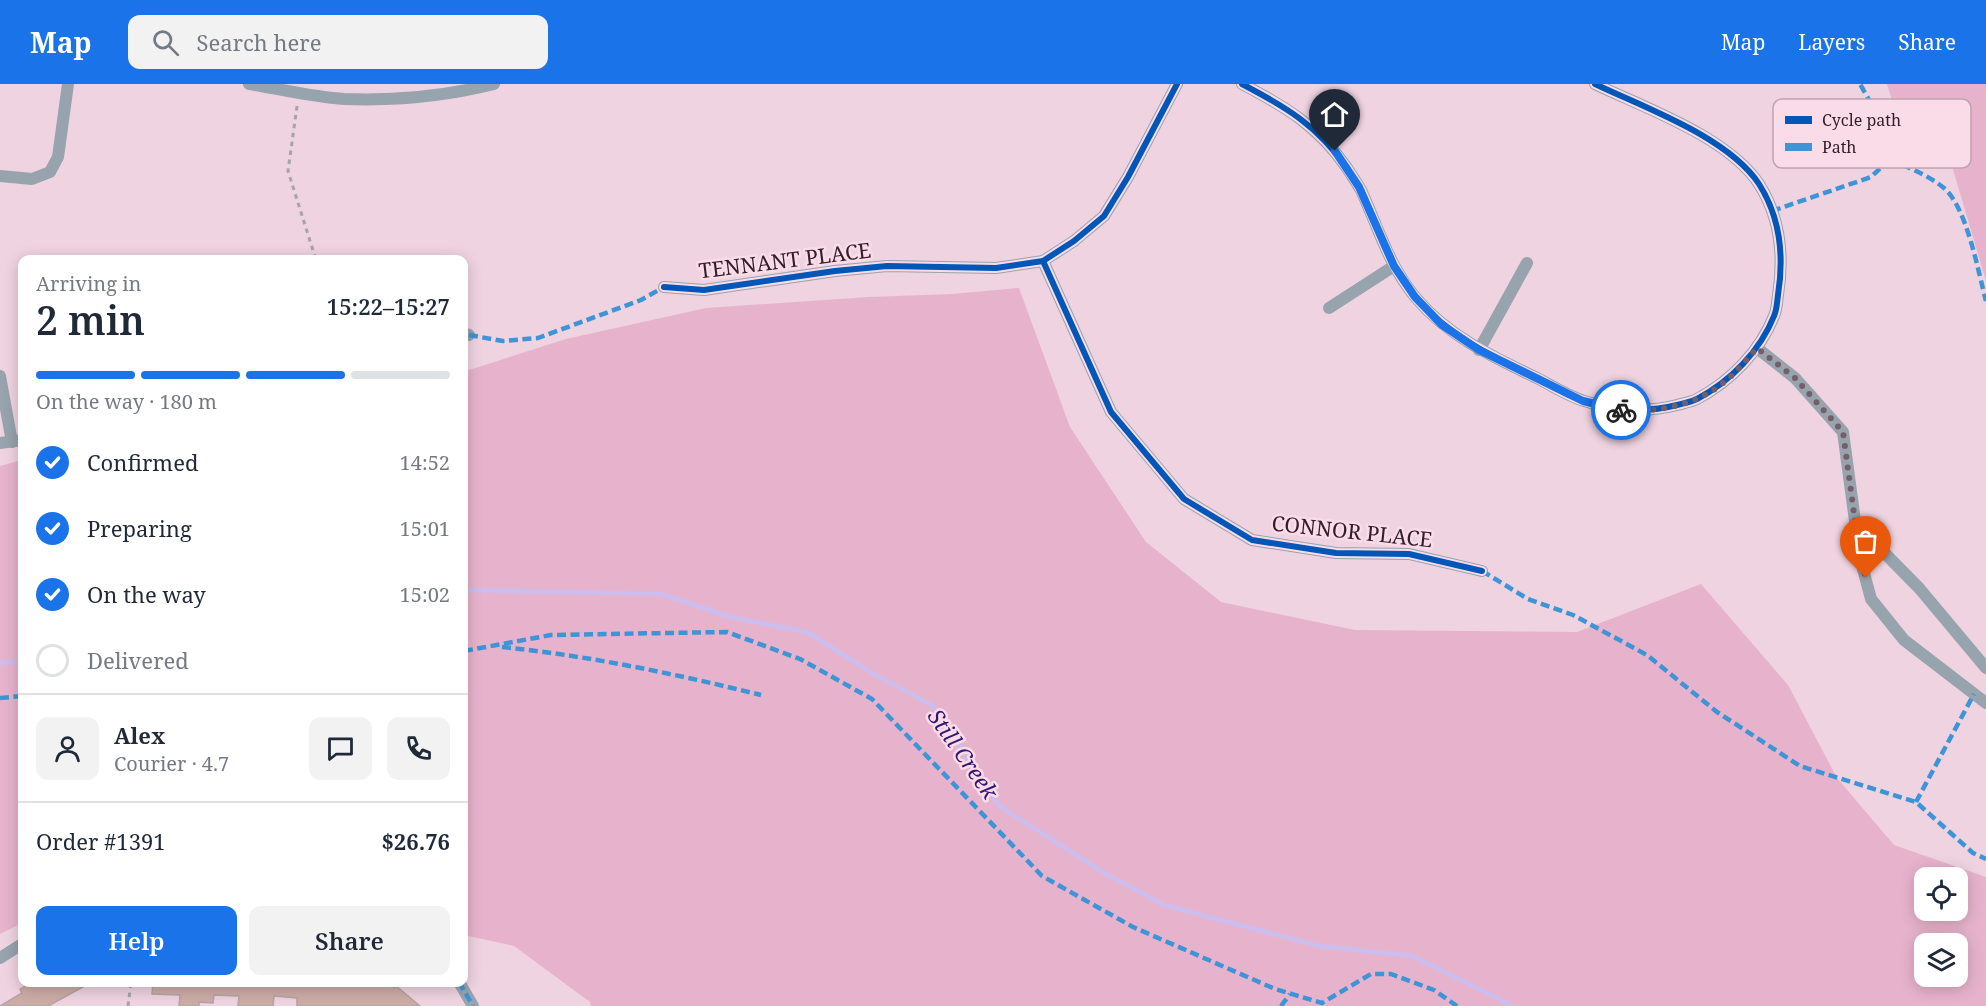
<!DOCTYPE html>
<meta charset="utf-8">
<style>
body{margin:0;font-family:"Noto Serif",serif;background:#f2f2f3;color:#1f2937;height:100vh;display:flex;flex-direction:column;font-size:22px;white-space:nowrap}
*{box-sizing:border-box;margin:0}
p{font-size:20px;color:#747a83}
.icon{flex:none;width:33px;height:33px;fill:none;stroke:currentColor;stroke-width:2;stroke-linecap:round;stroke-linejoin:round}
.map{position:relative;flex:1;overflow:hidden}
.panel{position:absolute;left:18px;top:171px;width:450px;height:732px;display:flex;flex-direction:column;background:#fff;border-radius:12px;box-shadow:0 3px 15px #0003}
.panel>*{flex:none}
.buttons{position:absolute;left:1914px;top:783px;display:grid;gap:12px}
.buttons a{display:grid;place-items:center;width:54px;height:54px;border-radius:12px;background:#fff;box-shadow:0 3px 15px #0003;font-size:30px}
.pin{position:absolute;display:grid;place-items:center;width:51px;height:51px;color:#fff;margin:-62px -26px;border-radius:50% 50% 50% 0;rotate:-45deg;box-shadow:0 0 6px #0007}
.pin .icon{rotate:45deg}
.courier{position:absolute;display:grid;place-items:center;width:60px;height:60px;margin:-30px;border:4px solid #1a73e8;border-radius:50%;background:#fff;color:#222;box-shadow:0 2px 8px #0007}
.headline em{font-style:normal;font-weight:600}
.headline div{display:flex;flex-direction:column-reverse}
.headline{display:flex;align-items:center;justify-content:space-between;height:102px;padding:0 18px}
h1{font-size:39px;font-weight:600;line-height:45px}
.bar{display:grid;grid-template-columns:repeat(4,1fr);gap:9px 6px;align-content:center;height:72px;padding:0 18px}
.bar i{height:8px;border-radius:4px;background:#e0e1e3}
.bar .active{background:#1a73e8}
.bar p{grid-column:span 4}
.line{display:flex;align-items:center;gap:15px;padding:0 18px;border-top:2px solid #e0e1e3}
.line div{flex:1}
.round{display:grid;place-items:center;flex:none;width:63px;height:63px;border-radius:12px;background:#f2f2f3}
ol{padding:0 18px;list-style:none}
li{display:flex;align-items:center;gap:18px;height:66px}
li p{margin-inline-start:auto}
li .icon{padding:6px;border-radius:50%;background:#1a73e8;color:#fff;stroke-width:4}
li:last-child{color:#747a83}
li i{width:33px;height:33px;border:3px solid #e0e1e3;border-radius:50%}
.button{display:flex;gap:12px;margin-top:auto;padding:12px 18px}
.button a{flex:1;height:69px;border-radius:12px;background:#1a73e8;color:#fff;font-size:24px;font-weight:600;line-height:69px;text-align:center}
.button a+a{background:#f2f2f3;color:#1f2937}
header{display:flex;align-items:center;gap:36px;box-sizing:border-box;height:84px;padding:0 30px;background:#1a73e8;color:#fff}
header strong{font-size:28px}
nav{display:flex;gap:33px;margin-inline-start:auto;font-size:21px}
.search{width:420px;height:54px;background:#f2f2f3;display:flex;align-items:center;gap:15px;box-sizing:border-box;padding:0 21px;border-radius:12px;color:#747a83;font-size:22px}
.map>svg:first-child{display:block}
.green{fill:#e7b3cc;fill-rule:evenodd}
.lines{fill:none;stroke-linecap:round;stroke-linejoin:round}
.stream{stroke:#cbbdee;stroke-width:4.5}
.building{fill:#cdaca6;stroke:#b6a2a3;stroke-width:1.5}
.path{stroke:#a5a3ab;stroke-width:3;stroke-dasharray:4.5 4.5;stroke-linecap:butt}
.street{stroke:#97a3ad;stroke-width:12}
.quiet{stroke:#3d94d6;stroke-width:4.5;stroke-dasharray:9 4.5;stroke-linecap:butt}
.cycleway-casing{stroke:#fadce9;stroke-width:10}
.cycleway{stroke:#0057b8;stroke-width:6}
.done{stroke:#745f69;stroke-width:6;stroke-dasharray:0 10.8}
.route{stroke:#1a73e8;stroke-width:8}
.labels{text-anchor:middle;stroke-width:5;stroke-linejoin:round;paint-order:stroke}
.street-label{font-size:21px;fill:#322029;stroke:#fadce9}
.water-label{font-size:22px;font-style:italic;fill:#321671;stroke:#fadce9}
.key{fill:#fadce9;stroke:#bea4af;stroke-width:1.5}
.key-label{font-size:16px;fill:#322029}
</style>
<header>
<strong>Map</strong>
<div class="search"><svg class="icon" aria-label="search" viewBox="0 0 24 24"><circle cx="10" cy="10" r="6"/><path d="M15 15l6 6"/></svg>Search here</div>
<nav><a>Map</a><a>Layers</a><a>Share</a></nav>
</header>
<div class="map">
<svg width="1986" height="922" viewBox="0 0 1986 922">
<rect width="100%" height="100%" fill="#efd3e0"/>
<g class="green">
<polygon points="1887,0 1986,0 1986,197 1949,72 1892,16"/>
<path d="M1019,204L1070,343L1146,458L1221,518L1355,546L1577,548L1701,500L1788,601L1837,694L1894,761L1986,793V922H591L590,918L514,862L464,851V282L469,286L566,255L706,224L869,213L952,210ZM1924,794H1958V826H1924ZM1924,860H1958V892H1924Z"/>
<polygon points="22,376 22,839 0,850 0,382"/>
</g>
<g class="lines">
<g class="stream">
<polyline points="464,506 661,510 730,533 807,548 872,589 933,622 999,722 1101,787 1164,821 1319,862 1412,872 1513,922"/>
<polyline points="0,579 22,577"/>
</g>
</g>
<g class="building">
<polygon points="33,898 92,898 48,922 0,922 22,909 20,905"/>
<polygon points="153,898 388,898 395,904 396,902 420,922 297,922 297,914 274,912 273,922 238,922 239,912 214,911 213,919 199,918 199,922 179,922 180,911 152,910"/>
</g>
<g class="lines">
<g class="path">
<polyline points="297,22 288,87 316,176"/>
<polyline points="128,922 131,898"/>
</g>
<g class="street">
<path d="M249,0C280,5 313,13 344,15C395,17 446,12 494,0"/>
<path d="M1242,0C1286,23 1318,42 1347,84C1352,92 1357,99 1361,106C1378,143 1389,182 1416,214C1448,252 1493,273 1537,294C1552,302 1568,312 1584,317C1616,327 1646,329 1677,321C1684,319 1691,318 1697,315C1731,297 1760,267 1774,232C1777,225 1777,218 1778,211C1784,173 1780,133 1759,100C1728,53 1645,24 1595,0"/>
<polyline points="0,92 32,95 50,88 58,73 68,0"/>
<polyline points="1043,177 1111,328 1184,415 1252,456 1336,469 1409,470 1482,487"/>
<polyline points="664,203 704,206 835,187 887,182 996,184 1043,177 1074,157 1104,132 1128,93 1177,0"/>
<polyline points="1329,224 1394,182"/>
<polyline points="464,249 469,251"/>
<polyline points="1757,264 1795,294 1843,348 1860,474 1871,515 1904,556 1986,619"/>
<polyline points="1479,266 1527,179"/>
<polyline points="0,292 12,358"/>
<polyline points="0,359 22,356"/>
<polyline points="1856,440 1919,504 1986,584"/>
<polyline points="0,874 22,860"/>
<polyline points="459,898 473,922"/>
</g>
<g class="quiet">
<path d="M1890,75C1909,84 1928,91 1944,104C1967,124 1978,187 1986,217"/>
<polyline points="1772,127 1871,93 1890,75 1881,37 1860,0"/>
<polyline points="469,251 503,257 538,254 641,216 664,203"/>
<polyline points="1482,487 1528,515 1573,531 1647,571 1717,628 1800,682 1916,718 1973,769 1986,775"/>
<path d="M502,563C590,572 676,590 761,611"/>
<polyline points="464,567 551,551 727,548 800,575 872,615 1042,792 1133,843 1275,905 1322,919 1371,890 1391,890 1434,906 1457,922"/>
<polyline points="0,614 22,612"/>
<polyline points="1916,718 1974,610"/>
<polyline points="459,898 473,922"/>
<polyline points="1281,922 1290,910"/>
</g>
<g class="cycleway-casing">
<g id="cycleway">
<path d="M1242,0C1286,23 1318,42 1347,84C1352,92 1357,99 1361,106C1378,143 1389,182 1416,214C1448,252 1493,273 1537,294C1552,302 1568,312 1584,317C1616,327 1646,329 1677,321C1684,319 1691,318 1697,315C1731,297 1760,267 1774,232C1777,225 1777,218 1778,211C1784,173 1780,133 1759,100C1728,53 1645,24 1595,0"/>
<polyline points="1043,177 1111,328 1184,415 1252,456 1336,469 1409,470 1482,487"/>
<polyline points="664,203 704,206 835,187 887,182 996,184 1043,177 1074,157 1104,132 1128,93 1177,0"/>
</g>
</g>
<use href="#cycleway" class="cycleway"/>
</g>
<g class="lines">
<path class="done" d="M1621,326C1660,328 1698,322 1729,294C1739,285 1748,274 1757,264L1795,294L1843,348L1860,474L1866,494"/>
<polyline class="route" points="1335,67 1359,103 1394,182 1415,213 1442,241 1479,266 1583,317 1621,326"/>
</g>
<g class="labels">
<g class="street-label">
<text transform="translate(785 177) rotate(-7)" y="7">TENNANT PLACE</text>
<text transform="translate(1352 448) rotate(6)" y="7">CONNOR PLACE</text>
</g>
<g class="water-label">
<text transform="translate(963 670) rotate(55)" y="8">Still Creek</text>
</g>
</g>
<rect x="1773" y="15" width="198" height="69" rx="9" class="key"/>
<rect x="1785" y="32" width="27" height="8" fill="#0057b8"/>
<rect x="1785" y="59" width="27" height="8" fill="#3d94d6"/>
<g class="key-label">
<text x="1822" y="42">Cycle path</text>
<text x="1822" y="69">Path</text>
</g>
</svg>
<div class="buttons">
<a><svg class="icon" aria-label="locate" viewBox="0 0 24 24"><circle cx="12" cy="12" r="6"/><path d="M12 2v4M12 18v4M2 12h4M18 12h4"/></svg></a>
<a><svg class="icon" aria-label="layers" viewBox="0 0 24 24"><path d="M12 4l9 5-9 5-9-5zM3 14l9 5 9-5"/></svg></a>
</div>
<div class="pin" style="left:1866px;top:494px;background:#ea580c"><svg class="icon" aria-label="bag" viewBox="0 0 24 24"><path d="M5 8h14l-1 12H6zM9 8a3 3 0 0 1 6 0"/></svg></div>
<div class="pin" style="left:1335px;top:67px;background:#1f2937"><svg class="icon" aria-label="home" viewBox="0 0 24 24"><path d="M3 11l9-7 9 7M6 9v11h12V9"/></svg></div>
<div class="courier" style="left:1621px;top:326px"><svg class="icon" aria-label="bike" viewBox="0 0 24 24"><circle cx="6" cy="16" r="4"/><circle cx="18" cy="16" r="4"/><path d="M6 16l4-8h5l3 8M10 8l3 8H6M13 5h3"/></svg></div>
<section class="panel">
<div class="headline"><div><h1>2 min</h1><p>Arriving in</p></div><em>15:22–15:27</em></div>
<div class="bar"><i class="active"></i><i class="active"></i><i class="active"></i><i></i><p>On the way · 180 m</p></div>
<ol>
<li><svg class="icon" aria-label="check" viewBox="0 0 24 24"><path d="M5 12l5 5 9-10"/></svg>Confirmed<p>14:52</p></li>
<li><svg class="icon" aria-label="check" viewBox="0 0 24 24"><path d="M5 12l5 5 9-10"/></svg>Preparing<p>15:01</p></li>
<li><svg class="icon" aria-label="check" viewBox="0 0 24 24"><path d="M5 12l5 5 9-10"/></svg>On the way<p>15:02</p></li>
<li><i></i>Delivered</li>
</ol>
<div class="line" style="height:108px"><a class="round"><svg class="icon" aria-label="person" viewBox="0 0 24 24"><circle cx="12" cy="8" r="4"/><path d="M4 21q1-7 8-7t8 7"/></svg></a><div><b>Alex</b><p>Courier · 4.7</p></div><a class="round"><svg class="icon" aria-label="chat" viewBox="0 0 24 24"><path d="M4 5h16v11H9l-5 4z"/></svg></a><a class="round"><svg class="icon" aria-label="phone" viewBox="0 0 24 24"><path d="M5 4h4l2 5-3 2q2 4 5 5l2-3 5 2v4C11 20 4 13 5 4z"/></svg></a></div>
<div class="line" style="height:78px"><div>Order #1391</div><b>$26.76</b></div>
<div class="button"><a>Help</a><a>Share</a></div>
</section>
</div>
